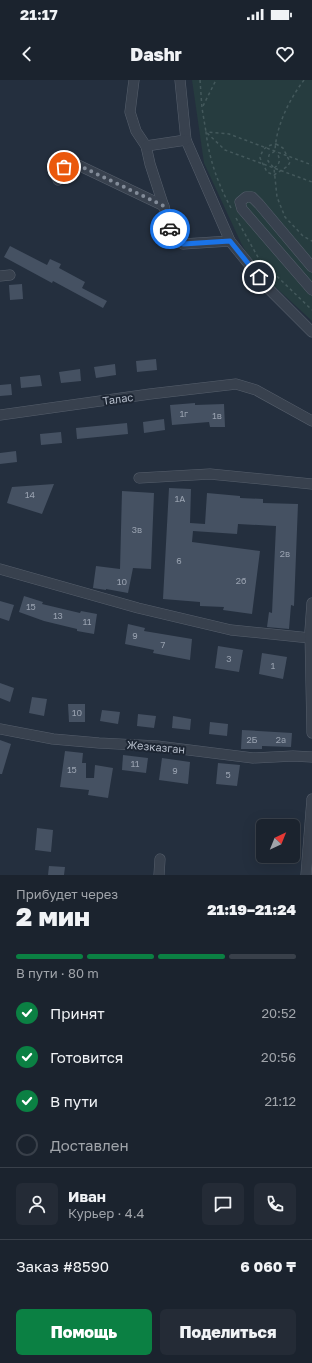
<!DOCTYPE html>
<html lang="ru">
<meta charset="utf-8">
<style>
body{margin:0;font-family:"Golos Text",sans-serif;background:#242b36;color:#f1f3f6;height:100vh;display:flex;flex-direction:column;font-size:15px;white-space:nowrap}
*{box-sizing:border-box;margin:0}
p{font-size:13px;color:#a0a4aa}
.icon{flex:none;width:22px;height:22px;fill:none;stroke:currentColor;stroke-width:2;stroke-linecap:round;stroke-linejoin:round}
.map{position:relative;height:795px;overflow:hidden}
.drawer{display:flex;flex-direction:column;background:#1b232e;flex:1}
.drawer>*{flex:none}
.needle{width:26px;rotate:43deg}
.tools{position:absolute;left:256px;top:739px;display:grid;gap:8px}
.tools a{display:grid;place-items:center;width:44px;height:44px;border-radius:6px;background:#1b232e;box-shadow:0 4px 16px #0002,0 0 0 1px #39404a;font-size:20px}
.pin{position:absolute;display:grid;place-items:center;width:34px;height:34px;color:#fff;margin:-17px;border:2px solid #fff;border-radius:50%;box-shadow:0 1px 4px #0007}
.courier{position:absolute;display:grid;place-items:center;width:40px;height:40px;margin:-20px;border:3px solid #1a73e8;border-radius:50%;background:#fff;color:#222;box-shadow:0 1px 5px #0007}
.headline em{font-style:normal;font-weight:800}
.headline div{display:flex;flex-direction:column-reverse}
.headline{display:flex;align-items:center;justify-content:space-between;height:68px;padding:0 16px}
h1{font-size:26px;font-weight:800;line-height:30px}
.bar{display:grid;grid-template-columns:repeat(4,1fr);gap:6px 4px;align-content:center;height:48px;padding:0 16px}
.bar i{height:5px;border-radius:3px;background:#39404a}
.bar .selected{background:#0b8043}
.bar p{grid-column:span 4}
.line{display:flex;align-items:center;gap:10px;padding:0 16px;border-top:1px solid #39404a}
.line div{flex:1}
.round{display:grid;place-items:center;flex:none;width:42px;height:42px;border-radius:6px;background:#242b36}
ol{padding:0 16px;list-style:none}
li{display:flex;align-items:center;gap:12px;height:44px}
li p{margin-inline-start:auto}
li .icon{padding:4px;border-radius:50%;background:#0b8043;color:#fff;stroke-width:4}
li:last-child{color:#a0a4aa}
li i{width:22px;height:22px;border:2px solid #39404a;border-radius:50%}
.action{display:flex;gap:8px;margin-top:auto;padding:8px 16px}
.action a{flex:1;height:46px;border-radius:6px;background:#0b8043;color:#fff;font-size:16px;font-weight:800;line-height:46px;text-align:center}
.action a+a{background:#242b36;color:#f1f3f6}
.status{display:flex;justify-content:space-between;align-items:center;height:28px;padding:0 20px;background:#1b232e;direction:ltr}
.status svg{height:11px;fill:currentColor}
header{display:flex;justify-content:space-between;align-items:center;height:52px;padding:0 16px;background:#1b232e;font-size:18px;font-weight:800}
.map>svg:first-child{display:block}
.green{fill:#263c3f}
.building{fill:#455162}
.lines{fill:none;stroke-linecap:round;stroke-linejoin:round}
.minor-casing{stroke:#565f6c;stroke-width:11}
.path{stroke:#44595c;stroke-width:1.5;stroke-dasharray:3 3;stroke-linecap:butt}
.minor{stroke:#38414e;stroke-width:10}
.done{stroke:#828b98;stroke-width:4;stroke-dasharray:0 7.2}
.route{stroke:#1a73e8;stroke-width:5}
.labels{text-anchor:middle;stroke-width:4;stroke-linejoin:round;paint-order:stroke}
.number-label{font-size:9px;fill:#98a1af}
.street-label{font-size:11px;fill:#b4bcc9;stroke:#1d2633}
</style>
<div class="status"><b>21:17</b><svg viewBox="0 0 49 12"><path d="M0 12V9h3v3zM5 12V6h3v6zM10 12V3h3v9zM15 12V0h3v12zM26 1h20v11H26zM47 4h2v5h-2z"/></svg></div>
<header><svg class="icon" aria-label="back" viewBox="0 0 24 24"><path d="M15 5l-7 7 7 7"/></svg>Dashr<svg class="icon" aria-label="heart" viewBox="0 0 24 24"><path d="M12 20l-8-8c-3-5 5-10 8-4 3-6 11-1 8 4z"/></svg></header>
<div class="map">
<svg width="312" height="795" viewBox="0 0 312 795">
<rect width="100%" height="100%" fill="#242f3e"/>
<polygon class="green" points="192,0 312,0 312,241 256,189 241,163 204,83"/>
<g class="building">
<polygon points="10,166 47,185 50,179 61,184 59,188 85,202 82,208 107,221 103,228 53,201 52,203 4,177"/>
<polygon points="22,204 23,219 10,220 9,205"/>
<polygon points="156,279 157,290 137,292 136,281"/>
<polygon points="115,284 116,295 96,298 94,287"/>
<polygon points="80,289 81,301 61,303 59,292"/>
<polygon points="40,295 42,306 21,308 20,297"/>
<polygon points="11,304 12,315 0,316 0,305"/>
<polygon points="195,323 195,325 224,324 225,347 210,347 209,342 172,345 170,325"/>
<polygon points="164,339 165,350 144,353 143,342"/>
<polygon points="127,343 128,354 77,359 76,348"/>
<polygon points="61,352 62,363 41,365 40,354"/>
<polygon points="16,371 17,382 0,384 0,373"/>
<polygon points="54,404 42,434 7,423 12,407"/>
<polygon points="169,408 191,409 190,443 205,444 207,413 240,416 240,418 263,419 263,423 298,424 294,526 291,525 289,549 267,547 269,532 272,533 276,446 238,444 237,454 193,451 192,462 260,471 252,534 223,530 224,527 200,526 200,522 163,519"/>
<polygon points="122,411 154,413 151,489 133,488 128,513 106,509 106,510 93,508 96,486 120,489"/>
<polygon points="24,516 43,522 42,524 80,533 81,531 97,534 94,554 77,551 77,549 44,541 19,532"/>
<polygon points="0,521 14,525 9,541 0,538"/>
<polygon points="128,544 145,548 144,551 192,559 190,580 153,573 154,570 125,564"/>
<polygon points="218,566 243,570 239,592 215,588"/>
<polygon points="262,573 287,577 283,599 259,594"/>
<polygon points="0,603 14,608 10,622 0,618"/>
<polygon points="32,617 47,619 44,636 29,633"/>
<polygon points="68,624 85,624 85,642 69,642"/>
<polygon points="102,630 120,632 118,644 100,641"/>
<polygon points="138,634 156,636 154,648 137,646"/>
<polygon points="173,636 191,639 190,650 172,648"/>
<polygon points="210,642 228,644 227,656 209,654"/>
<polygon points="242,650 292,653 291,667 262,666 262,669 241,669"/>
<polygon points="0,660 11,664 2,694 0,694"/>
<polygon points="65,671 83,673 82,683 86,683 86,698 94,698 95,685 113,688 108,718 88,715 89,710 60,707"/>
<polygon points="123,675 148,678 146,693 122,690"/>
<polygon points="162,678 190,682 188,704 159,700"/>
<polygon points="218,683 240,685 237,706 216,704"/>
<polygon points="37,748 53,750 51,772 35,770"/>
<polygon points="49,786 65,787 64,795 48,795"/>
</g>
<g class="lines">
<g class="minor-casing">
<g id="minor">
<polyline points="134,0 130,32 136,51 146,66 150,84 174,158 183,164 230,161"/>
<polyline points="180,0 186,60 230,161 269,209 312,252"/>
<polyline points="146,66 186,60"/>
<polyline points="58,100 64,87 78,85 164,126"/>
<polyline points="312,187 259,124 252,117 246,117 240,122 242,129 312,210"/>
<polyline points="0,196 10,195"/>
<polyline points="0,335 150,314 236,304 256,310 312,341"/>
<polyline points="139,398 210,394 312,404"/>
<polyline points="0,489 138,528 231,550 310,558"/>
<polyline points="312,523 310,551 312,653"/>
<polyline points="0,649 53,659 99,663 157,666 253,678 293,676 312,677"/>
<polyline points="159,795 160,779"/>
<polyline points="306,795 312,719"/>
</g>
</g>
<g class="path">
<polyline points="200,0 202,28 206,52 225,70 312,102"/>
<path d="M304,0C289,20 276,46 275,71L269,75L268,81L274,88L277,117L285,137L303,156L312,161"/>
<polyline points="203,26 216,0"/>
<path d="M276,64L283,68L290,82L288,86L274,95L267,92L260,78C262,69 267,65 276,64Z"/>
<path d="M274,88C281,83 280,80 277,72"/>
<path d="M231,128C218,104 209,79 206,52L229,54L312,85"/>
<polyline points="236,138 259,179 312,230"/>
</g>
<use href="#minor" class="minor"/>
</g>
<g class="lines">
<polyline class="done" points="64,87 78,85 164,126 170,149"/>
<polyline class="route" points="170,149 174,158 183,164 230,161 259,197"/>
</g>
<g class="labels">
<g class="number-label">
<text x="184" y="337">1г</text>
<text x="217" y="339">1в</text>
<text x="30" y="418">14</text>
<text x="180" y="422">1А</text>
<text x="137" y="453">3в</text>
<text x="285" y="477">2в</text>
<text x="179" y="484">6</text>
<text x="241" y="504">2б</text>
<text x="122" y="505">10</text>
<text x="31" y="530">15</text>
<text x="58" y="539">13</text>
<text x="87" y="545">11</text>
<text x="135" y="559">9</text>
<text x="163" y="568">7</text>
<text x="229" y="582">3</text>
<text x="273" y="589">1</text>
<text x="77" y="636">10</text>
<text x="252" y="663">2Б</text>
<text x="281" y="663">2а</text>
<text x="135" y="687">11</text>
<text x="72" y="693">15</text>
<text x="175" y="694">9</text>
<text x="228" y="698">5</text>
</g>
<g class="street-label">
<text transform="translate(118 319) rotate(-8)" y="4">Талас</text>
<text transform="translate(156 667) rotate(5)" y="4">Жезказган</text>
</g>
</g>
</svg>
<div class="tools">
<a><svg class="needle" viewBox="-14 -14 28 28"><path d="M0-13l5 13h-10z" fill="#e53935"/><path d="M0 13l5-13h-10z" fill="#a0a4aa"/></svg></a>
</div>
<div class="pin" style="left:64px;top:87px;background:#ea580c"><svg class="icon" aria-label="bag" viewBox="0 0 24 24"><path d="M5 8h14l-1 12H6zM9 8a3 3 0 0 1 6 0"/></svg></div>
<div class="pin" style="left:259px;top:197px;background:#1f2937"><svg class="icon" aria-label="home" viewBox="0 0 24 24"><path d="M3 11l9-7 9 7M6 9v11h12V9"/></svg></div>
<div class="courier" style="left:170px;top:149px"><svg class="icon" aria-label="car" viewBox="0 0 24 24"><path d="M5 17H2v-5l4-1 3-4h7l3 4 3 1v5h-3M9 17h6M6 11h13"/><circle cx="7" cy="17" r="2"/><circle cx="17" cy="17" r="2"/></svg></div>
</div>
<section class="drawer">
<div class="headline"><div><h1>2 мин</h1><p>Прибудет через</p></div><em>21:19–21:24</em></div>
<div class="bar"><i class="selected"></i><i class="selected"></i><i class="selected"></i><i></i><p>В пути · 80 m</p></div>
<ol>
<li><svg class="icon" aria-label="check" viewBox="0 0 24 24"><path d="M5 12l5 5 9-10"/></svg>Принят<p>20:52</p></li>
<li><svg class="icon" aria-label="check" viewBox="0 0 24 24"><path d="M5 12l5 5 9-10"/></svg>Готовится<p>20:56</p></li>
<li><svg class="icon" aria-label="check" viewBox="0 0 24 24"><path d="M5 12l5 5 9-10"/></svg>В пути<p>21:12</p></li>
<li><i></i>Доставлен</li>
</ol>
<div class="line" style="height:72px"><a class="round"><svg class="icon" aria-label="person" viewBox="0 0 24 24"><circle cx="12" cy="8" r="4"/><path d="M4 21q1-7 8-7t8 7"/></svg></a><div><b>Иван</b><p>Курьер · 4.4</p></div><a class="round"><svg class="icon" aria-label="chat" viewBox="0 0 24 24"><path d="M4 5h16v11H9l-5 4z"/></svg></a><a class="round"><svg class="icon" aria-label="phone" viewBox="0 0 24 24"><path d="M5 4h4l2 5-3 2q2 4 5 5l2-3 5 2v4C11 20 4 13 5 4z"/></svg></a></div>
<div class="line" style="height:52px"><div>Заказ #8590</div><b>6 060 ₸</b></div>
<div class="action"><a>Помощь</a><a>Поделиться</a></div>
</section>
